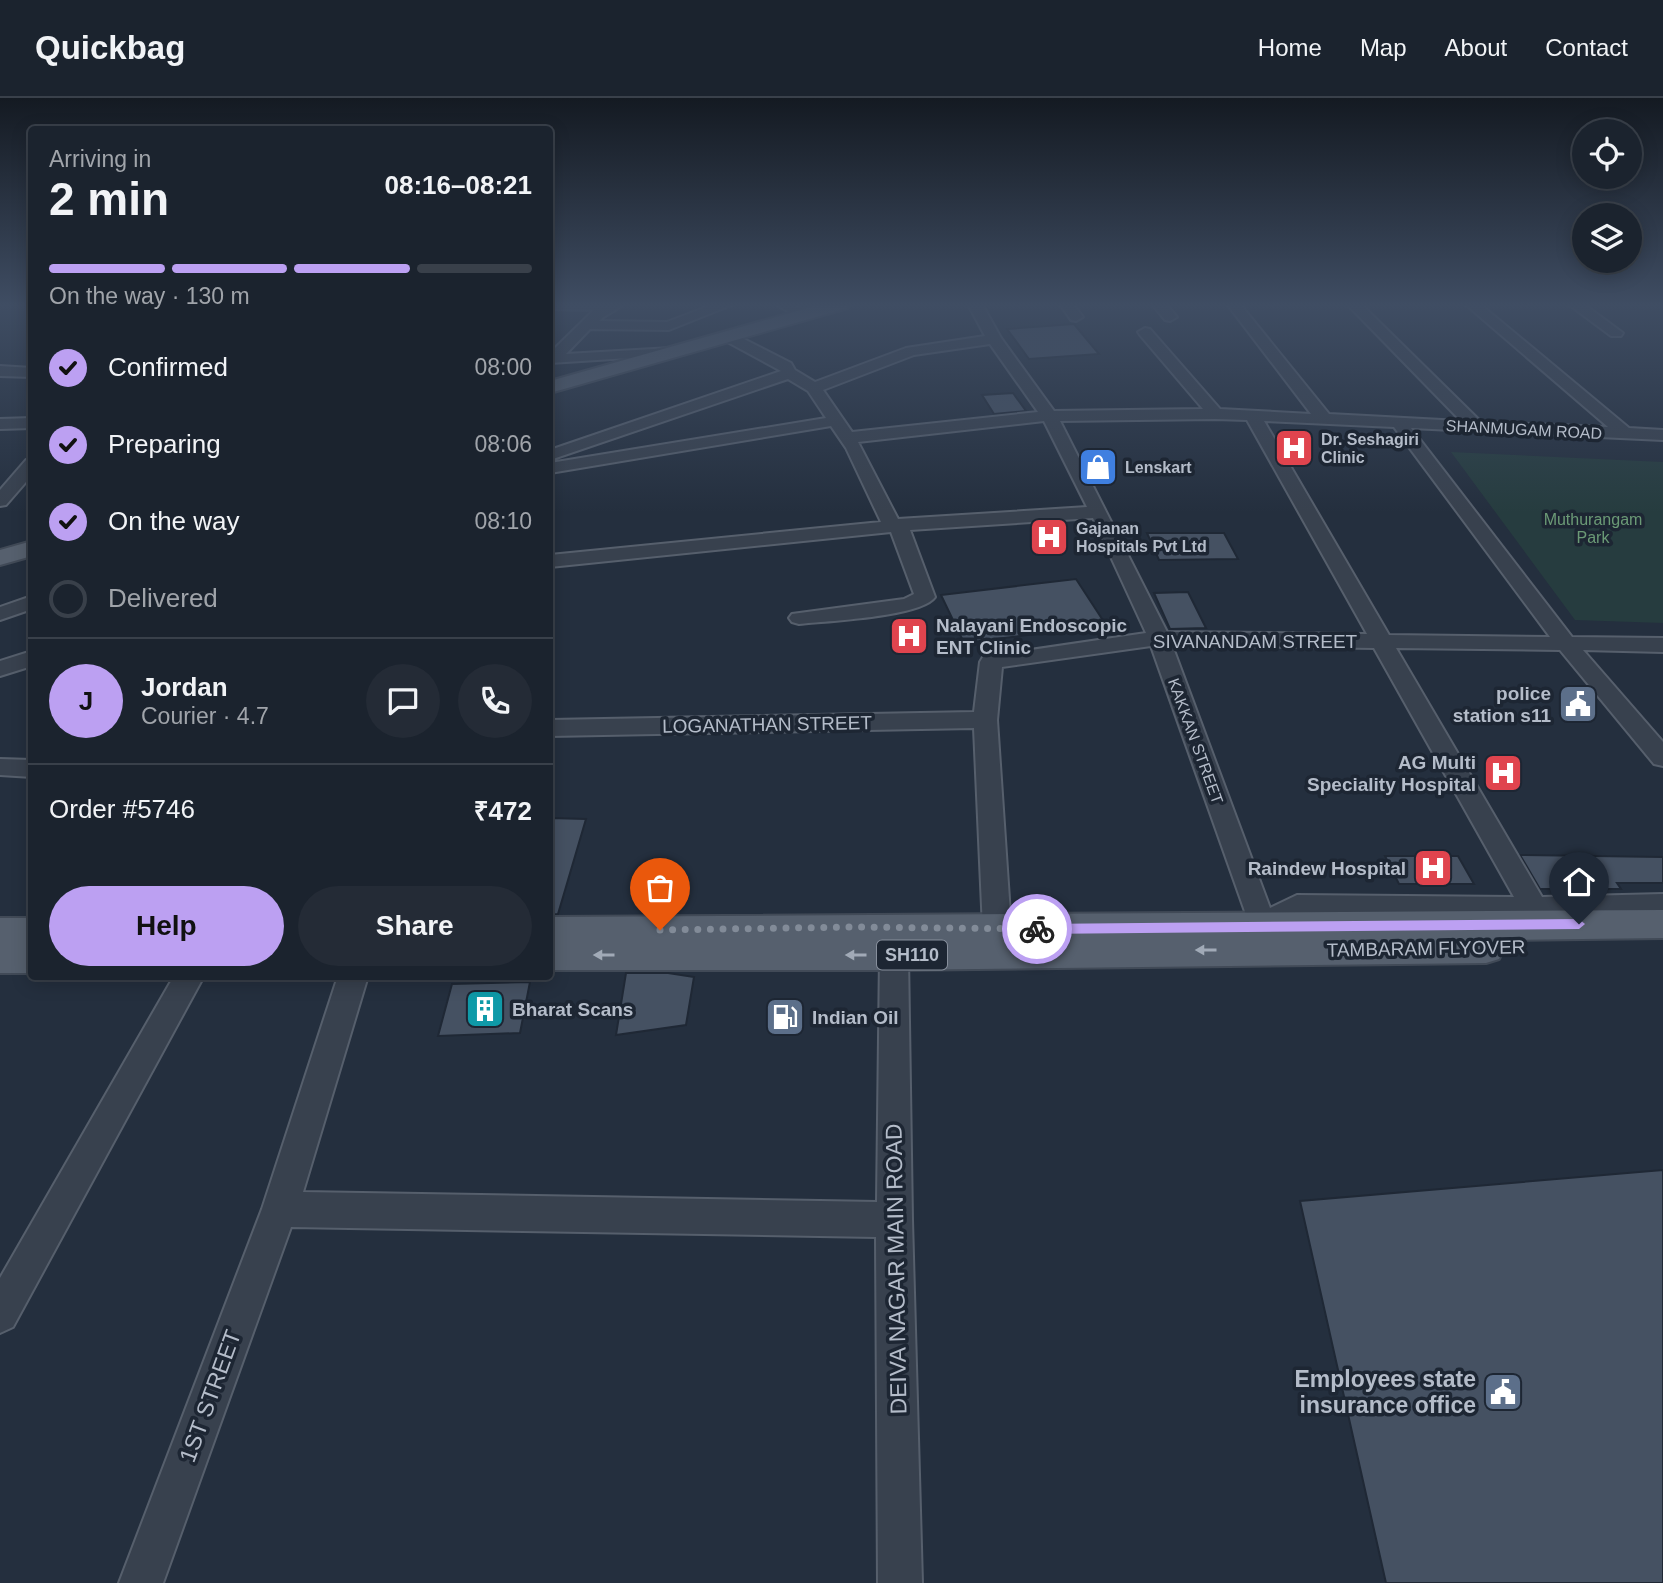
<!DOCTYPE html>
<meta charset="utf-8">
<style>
body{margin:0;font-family:Arial,sans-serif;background:#242b36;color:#f1f3f6;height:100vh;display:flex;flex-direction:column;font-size:26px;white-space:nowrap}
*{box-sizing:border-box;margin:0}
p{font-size:23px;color:#a0a4aa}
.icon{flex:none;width:38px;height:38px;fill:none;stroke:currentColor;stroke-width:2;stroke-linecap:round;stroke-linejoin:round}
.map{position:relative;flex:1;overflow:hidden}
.details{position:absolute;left:28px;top:28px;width:525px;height:854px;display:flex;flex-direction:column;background:#1b232e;border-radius:7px;box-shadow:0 4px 18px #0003,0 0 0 2px #39404a}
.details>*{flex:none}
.controls{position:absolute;left:1572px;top:21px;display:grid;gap:14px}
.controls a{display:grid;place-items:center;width:70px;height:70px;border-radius:50%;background:#1b232e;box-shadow:0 4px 18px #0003,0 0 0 2px #39404a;font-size:35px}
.pin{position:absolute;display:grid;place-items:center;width:60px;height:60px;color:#fff;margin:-72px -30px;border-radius:50% 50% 50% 0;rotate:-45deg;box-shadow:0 0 7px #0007}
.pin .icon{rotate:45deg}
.courier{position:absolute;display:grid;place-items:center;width:70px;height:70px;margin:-35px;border:5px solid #bca0f2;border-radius:50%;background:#fff;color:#222;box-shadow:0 2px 9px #0007}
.head em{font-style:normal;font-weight:700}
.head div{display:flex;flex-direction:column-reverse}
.head{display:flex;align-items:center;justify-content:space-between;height:119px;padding:0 21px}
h1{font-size:46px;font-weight:700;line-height:52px}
.bar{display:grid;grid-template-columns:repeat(4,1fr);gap:10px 7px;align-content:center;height:84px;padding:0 21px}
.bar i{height:9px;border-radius:5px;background:#39404a}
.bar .on{background:#bca0f2}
.bar p{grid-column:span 4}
.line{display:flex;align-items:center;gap:18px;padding:0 21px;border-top:2px solid #39404a}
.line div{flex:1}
.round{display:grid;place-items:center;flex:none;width:74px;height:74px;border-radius:37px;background:#242b36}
ol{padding:0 21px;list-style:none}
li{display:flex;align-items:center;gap:21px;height:77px}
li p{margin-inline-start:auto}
li .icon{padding:7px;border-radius:50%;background:#bca0f2;color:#111;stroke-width:4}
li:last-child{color:#a0a4aa}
li i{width:38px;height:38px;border:4px solid #39404a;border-radius:50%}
.button{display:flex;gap:14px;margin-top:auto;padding:14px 21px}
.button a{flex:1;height:80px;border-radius:42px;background:#bca0f2;color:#111;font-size:28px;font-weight:700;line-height:80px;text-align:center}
.button a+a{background:#242b36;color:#f1f3f6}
header{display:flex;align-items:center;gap:42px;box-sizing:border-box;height:98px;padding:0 35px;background:#1b232e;border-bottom:2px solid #39404a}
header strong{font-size:33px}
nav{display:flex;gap:38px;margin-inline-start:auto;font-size:24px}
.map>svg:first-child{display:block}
.green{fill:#263c3f}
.building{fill:#455162;stroke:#1f2835;stroke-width:2}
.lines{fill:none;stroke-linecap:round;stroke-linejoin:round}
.minor-casing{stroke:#565f6c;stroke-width:4}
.major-casing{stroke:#414a57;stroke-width:4}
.minor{fill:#38414e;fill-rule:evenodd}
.major{fill:#56606e;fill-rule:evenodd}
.oneway{fill:#a1aab7}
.route{fill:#bca0f2}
.done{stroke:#828b98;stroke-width:7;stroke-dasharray:0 12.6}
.labels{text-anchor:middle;stroke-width:7;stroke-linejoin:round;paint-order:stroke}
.far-street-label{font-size:16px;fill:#b4bcc9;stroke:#1d2633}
.far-poi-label{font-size:16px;font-weight:bold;fill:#b4bcc9;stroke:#1d2633;text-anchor:start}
.far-park-label{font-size:16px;fill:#6b9a76;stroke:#1d2633}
.shield{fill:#1d2633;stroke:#878f9c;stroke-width:2}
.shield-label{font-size:18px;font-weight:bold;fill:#b4bcc9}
.poi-label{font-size:19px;font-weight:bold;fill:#b4bcc9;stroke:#1d2633;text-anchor:start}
.street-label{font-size:19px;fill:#b4bcc9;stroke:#1d2633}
.near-street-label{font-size:23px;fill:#b4bcc9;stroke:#1d2633}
.near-poi-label{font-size:23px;font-weight:bold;fill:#b4bcc9;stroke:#1d2633;text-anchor:end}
</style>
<header>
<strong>Quickbag</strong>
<nav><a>Home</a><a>Map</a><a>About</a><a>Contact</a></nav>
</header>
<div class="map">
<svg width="1663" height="1485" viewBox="0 0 1663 1485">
<rect width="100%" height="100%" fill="#242f3e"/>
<polygon class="green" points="1451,354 1663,364 1663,525 1575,522"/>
<g class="building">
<polygon points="1074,226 1099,256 1029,261 1007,231"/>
<polygon points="1013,295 1026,313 994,316 982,297"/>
<polygon points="1147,435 1224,435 1238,461 1159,462"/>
<polygon points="1076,481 1106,527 964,545 941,497"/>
<polygon points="1188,494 1206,530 1170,531 1154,495"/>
<polygon points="550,720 586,721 558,816 550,817"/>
<polygon points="1520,757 1663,759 1663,785 1617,785 1621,791 1540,791"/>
<polygon points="1385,758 1458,758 1474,786 1399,786"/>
<polygon points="626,875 668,875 694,879 686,927 616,937"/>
<polygon points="530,884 520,935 438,938 452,886"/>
<polygon points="1663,1072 1663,1485 1386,1485 1300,1103"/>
</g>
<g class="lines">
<g class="minor-casing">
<g id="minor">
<path d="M550,206H622C617,213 607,215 599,223L667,224L714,206H734L669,232L590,231L566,256L671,250L676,251L678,254L676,257L550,265V255L594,212L550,211Z"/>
<polygon points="775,206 793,206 812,217 810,220 800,220"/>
<path d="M968,206H982L1001,240L1054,313L1203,311L1140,237L1138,234L1145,230L1150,231L1220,311L1311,316L1227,206H1240L1329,316L1461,323L1347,206H1361L1481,324L1608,329L1465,206H1480L1629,330L1663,332V342L1411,330L1572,539L1663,540V554L1583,552L1663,644V668L1654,666L1560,552L1396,550L1542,799L1663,796V818L1534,821L1301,819C1286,828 1271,842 1253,836L1151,548L1002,569L997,622L1011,831L1007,839L997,842L987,839L983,831L974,630L550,638V622L974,614L980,564L983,559L1146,535L1093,420L910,432L935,499C921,519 826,523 799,526L792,524L789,520L792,516L904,501L914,496L891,434L550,469V457L881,424L846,350L831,328L550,375V365L826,320L808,293L788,281L550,362V352L781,273L722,241V235H732L791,265L795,272L815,284L906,250L985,238ZM990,246L1038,314L852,334L823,292L914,257ZM1215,321L1247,322L1367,536L1167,534L1060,323ZM1044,323L1087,409L898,421L858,344ZM1264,323L1394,329L1550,539L1389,537ZM1172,547L1374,550L1514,799L1297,797L1270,810Z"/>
<polygon points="1060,206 1073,206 1083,219 1076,223 1071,222"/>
<polygon points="1152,206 1166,206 1177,219 1170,223 1165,222"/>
<polygon points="1568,206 1584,206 1623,235 1621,238 1611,238"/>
<polygon points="0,268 32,270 32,279 0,278"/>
<polygon points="32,320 32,330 0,331 0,321"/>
<polygon points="32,361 32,377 6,407 0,408 0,392 26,362"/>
<polygon points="32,498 32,511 0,522 0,509"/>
<polygon points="32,553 32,568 0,578 0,563"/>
<polygon points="0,661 32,662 32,679 0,677"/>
<polygon points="894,845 904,849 908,857 912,1122 922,1485 878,1485 876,1139 291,1129 163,1485 119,1485 262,1111 338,878 368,878 303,1094 877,1104 880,857 884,849"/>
<polygon points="174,878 204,878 13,1229 0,1235 0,1180"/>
</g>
</g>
<g class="major-casing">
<g id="major">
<polygon points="822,206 850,206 848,210 550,295 550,283"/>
<polygon points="32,443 32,458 0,467 0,452"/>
<polygon points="1663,812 1663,840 1500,842 1504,850 1499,861 1486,865 894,872 550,872 550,819"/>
<rect x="0" y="820" width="32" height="55"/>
</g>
</g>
<use href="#minor" class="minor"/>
<use href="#major" class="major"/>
</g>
<defs><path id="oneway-solid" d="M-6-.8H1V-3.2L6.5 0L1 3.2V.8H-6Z" transform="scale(1.75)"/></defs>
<g class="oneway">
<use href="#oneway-solid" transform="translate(1206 852) rotate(180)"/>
<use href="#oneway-solid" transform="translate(604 857) rotate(180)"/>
<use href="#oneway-solid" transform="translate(856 857) rotate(180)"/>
</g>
<linearGradient id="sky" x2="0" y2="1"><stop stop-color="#141a22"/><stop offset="0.5" stop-color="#3f4d63"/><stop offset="1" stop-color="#3f4d63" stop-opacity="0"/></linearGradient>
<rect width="1663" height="414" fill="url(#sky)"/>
<polygon class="route" points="1579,821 1585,826 1579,831 1037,836 1031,831 1037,826"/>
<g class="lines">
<polyline class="done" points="660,832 855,829 1037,831"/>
</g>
<defs>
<g id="hospital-square" transform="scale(2.0125)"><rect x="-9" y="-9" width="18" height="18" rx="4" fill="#e0444e" stroke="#1d2633"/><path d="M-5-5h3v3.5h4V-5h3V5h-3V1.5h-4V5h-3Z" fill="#fff"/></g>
<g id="shop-square" transform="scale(2.0125)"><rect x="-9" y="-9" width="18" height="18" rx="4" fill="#3f7fe0" stroke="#1d2633"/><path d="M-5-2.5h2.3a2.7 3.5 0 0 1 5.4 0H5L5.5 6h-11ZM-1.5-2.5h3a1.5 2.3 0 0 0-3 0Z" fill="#fff"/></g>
<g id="civic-square" transform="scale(2.0125)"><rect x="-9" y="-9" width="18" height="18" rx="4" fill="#5c6f8a" stroke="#1d2633"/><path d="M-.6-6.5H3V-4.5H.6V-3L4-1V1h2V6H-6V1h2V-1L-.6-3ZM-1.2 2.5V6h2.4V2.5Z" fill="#fff"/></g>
<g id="building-square" transform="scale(2.0125)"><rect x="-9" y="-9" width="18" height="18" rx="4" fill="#0f9aa8" stroke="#1d2633"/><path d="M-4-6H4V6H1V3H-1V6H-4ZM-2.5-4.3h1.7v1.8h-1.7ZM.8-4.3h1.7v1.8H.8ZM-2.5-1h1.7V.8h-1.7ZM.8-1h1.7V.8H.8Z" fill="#fff"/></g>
<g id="fuel-square" transform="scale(2.0125)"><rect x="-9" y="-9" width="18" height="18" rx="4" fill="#5c6f8a" stroke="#1d2633"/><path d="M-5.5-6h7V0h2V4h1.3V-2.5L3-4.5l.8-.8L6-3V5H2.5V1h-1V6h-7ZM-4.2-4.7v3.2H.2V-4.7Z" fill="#fff"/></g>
</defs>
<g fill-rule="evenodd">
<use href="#hospital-square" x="1294" y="350"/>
<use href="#shop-square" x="1098" y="369"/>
<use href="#hospital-square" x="1049" y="439"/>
<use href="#hospital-square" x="909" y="538"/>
<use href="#civic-square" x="1578" y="606"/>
<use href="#hospital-square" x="1503" y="675"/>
<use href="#hospital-square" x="1433" y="770"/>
<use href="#building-square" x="485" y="911"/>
<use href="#fuel-square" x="785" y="919"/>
<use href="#civic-square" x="1503" y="1294"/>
</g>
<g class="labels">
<g class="far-street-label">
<text transform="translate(1524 331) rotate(3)" y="6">SHANMUGAM ROAD</text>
<text transform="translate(1196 643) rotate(70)" y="6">KAKKAN STREET</text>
</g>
<g class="far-poi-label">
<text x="1321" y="347">Dr. Seshagiri<tspan x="1321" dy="18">Clinic</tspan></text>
<text x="1125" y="375">Lenskart</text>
<text x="1076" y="436">Gajanan<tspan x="1076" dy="18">Hospitals Pvt Ltd</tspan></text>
</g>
<g class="far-park-label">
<text x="1593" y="427">Muthurangam<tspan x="1593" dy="18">Park</tspan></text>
</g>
<rect class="shield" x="877" y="842.5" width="70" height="29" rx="5"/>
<g class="shield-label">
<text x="912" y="863">SH110</text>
</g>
<g class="poi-label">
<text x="936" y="534">Nalayani Endoscopic<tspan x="936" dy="22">ENT Clinic</tspan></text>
<text x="1551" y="602" text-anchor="end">police<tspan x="1551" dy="22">station s11</tspan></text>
<text x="1476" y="671" text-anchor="end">AG Multi<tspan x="1476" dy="22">Speciality Hospital</tspan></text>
<text x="1406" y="777" text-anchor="end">Raindew Hospital</text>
<text x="512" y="918">Bharat Scans</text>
<text x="812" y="926">Indian Oil</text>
</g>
<g class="street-label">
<text x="1255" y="550">SIVANANDAM STREET</text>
<text transform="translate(767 626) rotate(-1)" y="7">LOGANATHAN STREET</text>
<text transform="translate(1426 850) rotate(-1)" y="7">TAMBARAM FLYOVER</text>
</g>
<g class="near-street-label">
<text transform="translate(896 1171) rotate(-91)" y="8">DEIVA NAGAR MAIN ROAD</text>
<text transform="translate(210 1298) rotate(-70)" y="8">1ST STREET</text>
</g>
<g class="near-poi-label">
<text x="1476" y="1289">Employees state<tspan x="1476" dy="26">insurance office</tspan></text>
</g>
</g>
</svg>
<div class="controls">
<a><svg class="icon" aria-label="locate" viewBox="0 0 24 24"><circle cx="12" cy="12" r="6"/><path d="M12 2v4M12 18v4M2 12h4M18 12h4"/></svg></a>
<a><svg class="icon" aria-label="layers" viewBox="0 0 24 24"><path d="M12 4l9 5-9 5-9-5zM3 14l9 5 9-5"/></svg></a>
</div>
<div class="pin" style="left:660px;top:832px;background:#ea580c"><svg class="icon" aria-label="bag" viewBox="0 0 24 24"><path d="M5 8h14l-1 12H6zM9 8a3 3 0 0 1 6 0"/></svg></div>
<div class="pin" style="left:1579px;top:826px;background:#1f2937"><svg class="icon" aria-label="home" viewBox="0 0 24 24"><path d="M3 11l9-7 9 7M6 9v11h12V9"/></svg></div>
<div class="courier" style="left:1037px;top:831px"><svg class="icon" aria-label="bike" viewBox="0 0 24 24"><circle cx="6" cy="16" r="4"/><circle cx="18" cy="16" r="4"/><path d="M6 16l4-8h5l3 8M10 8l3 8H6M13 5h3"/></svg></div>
<section class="details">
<div class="head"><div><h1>2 min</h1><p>Arriving in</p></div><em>08:16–08:21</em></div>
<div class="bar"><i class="on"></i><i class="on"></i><i class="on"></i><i></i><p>On the way · 130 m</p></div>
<ol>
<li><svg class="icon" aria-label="check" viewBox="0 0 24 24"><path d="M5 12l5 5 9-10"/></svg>Confirmed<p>08:00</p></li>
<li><svg class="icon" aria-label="check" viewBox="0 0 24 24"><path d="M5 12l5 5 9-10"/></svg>Preparing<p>08:06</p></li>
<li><svg class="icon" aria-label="check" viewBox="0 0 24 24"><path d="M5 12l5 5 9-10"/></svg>On the way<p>08:10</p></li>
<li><i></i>Delivered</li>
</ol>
<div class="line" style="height:126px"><b class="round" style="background:#bca0f2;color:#111">J</b><div><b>Jordan</b><p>Courier · 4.7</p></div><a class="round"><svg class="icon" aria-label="chat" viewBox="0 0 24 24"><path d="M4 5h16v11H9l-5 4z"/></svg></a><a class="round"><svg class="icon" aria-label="phone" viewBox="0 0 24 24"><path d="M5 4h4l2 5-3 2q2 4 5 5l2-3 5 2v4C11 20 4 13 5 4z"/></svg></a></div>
<div class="line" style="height:91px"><div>Order #5746</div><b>₹472</b></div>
<div class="button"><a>Help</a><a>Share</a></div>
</section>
</div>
